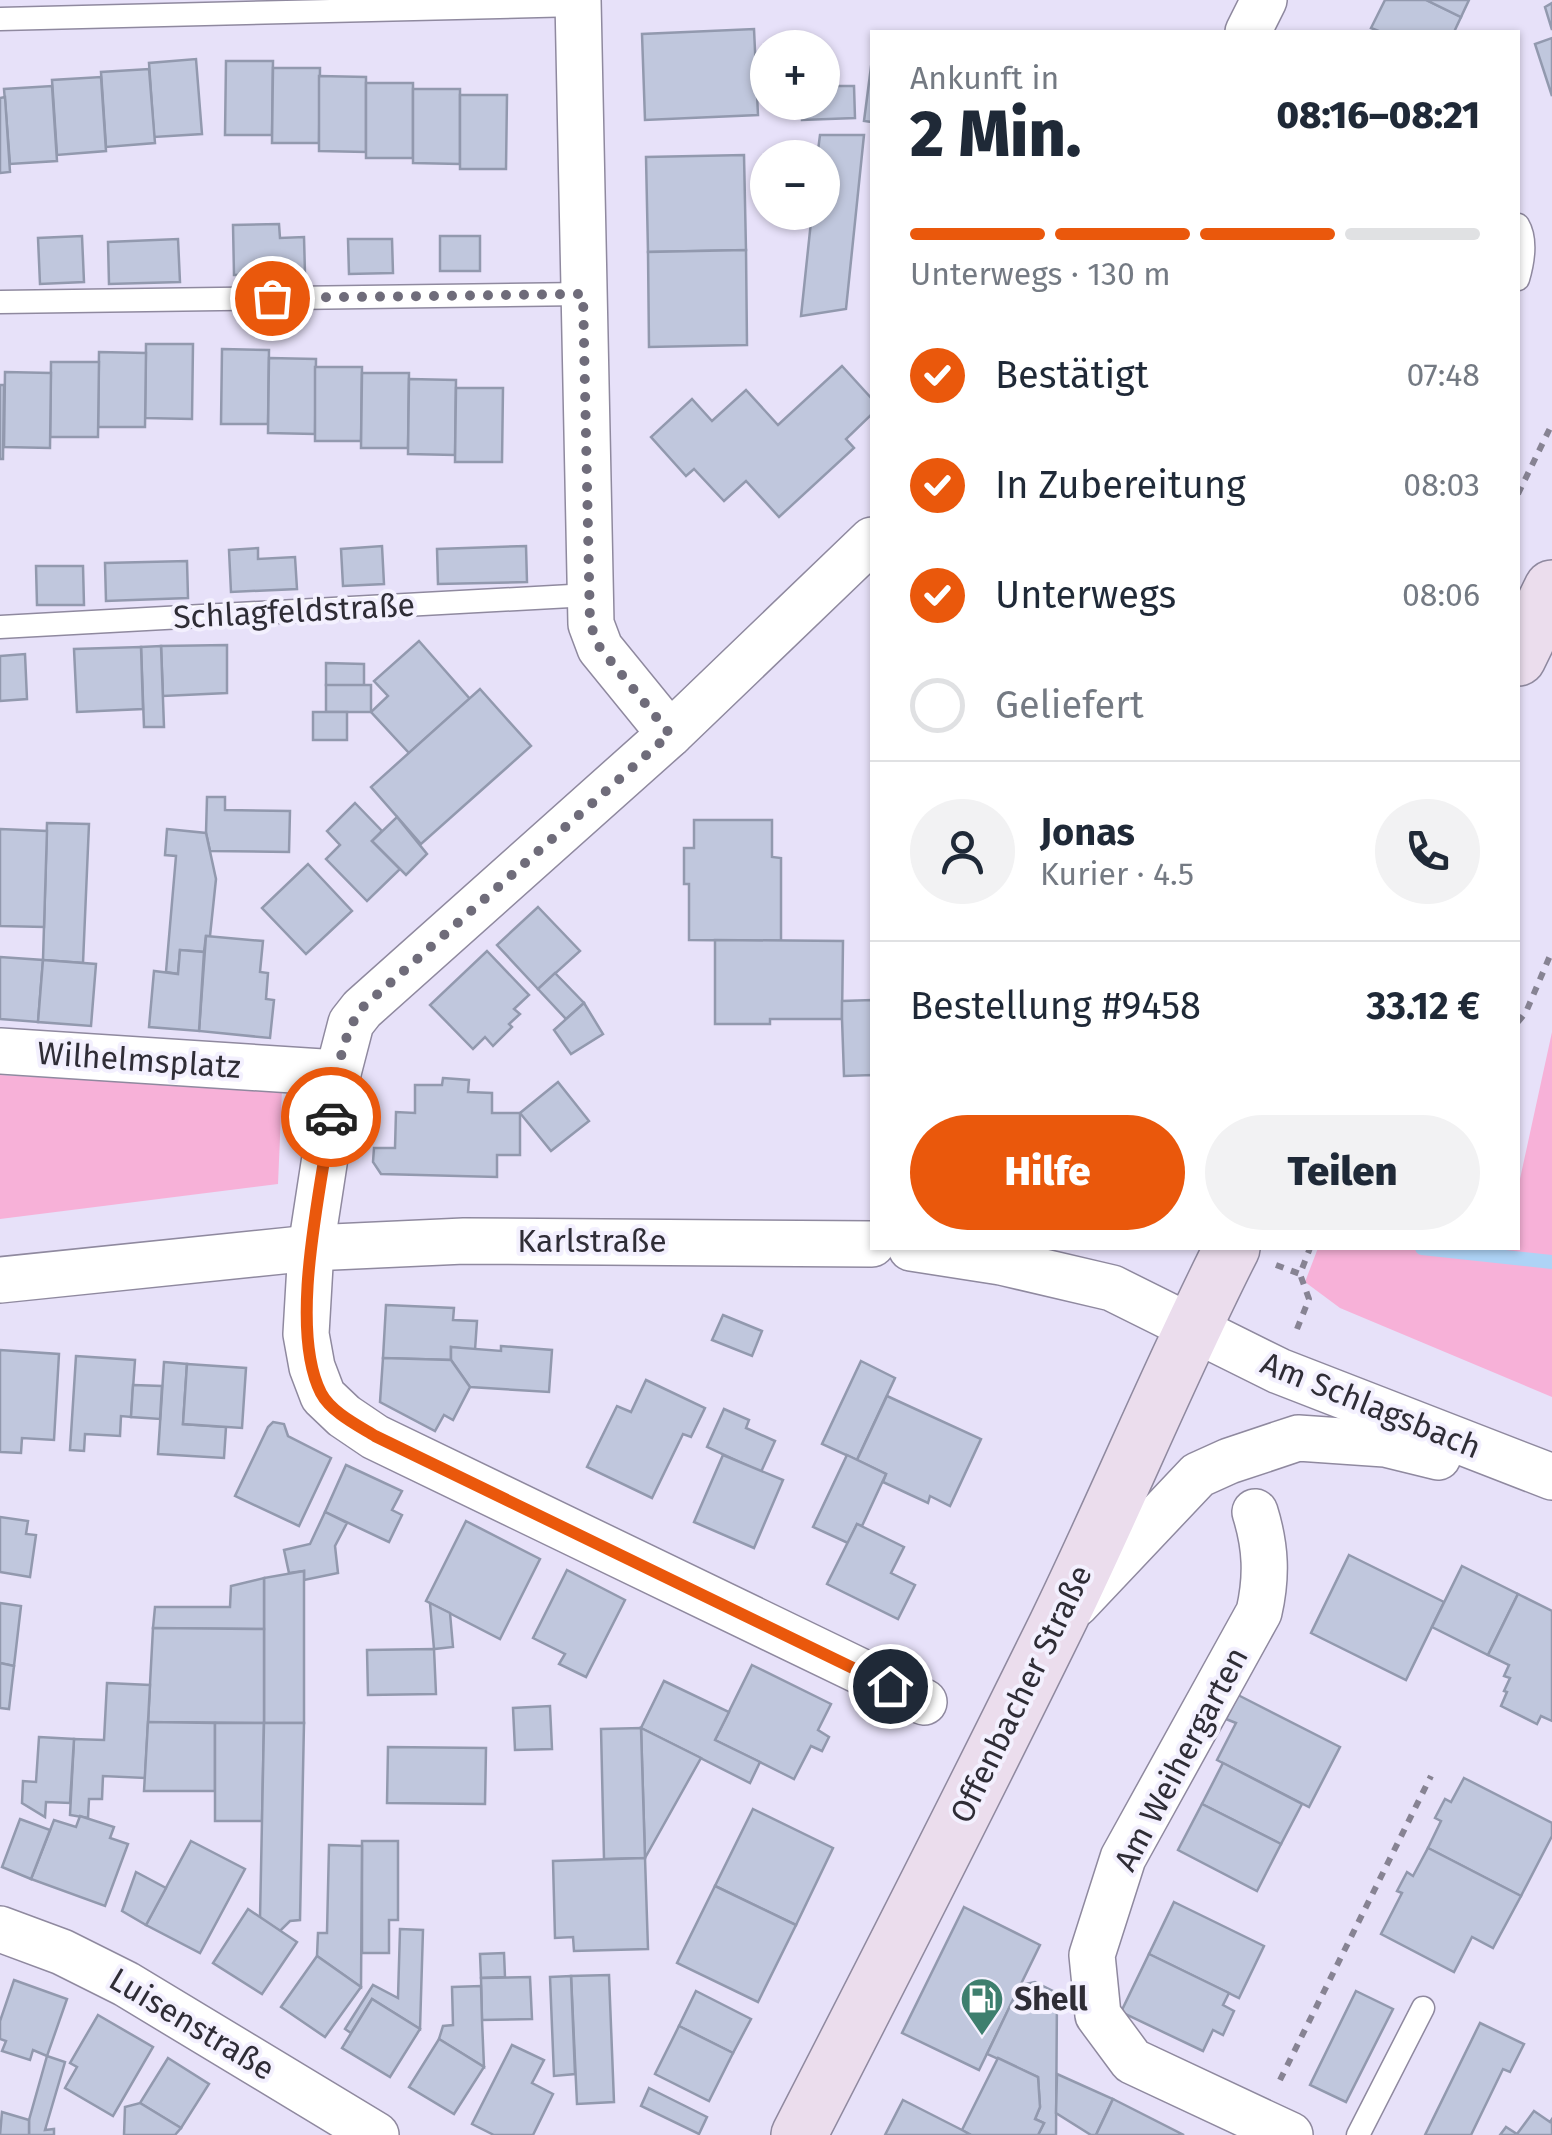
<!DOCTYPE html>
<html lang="de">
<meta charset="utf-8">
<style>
body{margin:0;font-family:"Fira Sans",sans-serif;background:#f2f2f3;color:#1f2937;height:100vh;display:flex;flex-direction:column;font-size:38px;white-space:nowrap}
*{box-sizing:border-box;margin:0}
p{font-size:32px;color:#747a83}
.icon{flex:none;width:55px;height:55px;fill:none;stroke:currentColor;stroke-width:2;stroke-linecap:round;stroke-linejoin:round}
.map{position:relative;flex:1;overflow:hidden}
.side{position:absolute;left:870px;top:30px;width:650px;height:1220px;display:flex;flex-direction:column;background:#fff;border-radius:0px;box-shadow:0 2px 8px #0004}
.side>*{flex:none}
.controls{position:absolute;left:750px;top:30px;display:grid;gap:20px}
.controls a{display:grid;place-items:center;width:90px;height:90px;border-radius:50%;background:#fff;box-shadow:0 2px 8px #0004;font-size:50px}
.pin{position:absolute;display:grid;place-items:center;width:85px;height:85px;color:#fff;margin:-42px;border:5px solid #fff;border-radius:50%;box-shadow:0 2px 10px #0007}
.courier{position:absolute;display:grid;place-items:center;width:100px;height:100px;margin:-50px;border:8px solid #ea580c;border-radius:50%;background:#fff;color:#222;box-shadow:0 2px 12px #0007}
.overview em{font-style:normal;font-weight:800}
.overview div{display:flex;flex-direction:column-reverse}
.overview{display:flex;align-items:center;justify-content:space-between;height:170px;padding:0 40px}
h1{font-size:65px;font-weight:800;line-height:75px}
.bar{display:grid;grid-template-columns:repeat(4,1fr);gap:15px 10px;align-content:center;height:120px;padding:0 40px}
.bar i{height:12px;border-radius:8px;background:#e0e1e3}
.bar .active{background:#ea580c}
.bar p{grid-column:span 4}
.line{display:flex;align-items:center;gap:25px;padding:0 40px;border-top:2px solid #e0e1e3}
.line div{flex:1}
.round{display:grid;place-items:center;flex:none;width:105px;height:105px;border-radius:52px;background:#f2f2f3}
ol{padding:0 40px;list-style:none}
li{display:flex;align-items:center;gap:30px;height:110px}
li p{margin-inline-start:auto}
li .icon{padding:10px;border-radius:50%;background:#ea580c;color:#fff;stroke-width:4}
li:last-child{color:#747a83}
li i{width:55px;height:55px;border:5px solid #e0e1e3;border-radius:50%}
.button{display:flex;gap:20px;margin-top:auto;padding:20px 40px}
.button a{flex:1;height:115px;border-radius:60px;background:#ea580c;color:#fff;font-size:40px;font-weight:800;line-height:115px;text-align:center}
.button a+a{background:#f2f2f3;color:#1f2937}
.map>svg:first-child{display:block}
.green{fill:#f7b1d8}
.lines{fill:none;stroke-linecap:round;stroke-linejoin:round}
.stream{stroke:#aed3f6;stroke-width:14}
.building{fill:#c0c7dd;stroke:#9299ae;stroke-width:2.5}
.lane-casing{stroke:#8f899f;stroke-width:25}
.street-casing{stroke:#8f899f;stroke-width:48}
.secondary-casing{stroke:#8f899f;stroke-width:58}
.path{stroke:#878393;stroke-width:6;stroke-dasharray:8 8;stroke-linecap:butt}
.lane{stroke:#fff;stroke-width:22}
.street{stroke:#fff;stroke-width:45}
.secondary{stroke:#ebdded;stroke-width:55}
.done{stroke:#6f6c7a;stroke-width:10;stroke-dasharray:0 18}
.route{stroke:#ea580c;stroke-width:12}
.labels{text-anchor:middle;stroke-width:8;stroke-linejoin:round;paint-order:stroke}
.street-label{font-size:32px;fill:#2f2d36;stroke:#f3f0fe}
.poi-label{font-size:32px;font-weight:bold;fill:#2f2d36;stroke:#f3f0fe;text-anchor:start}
</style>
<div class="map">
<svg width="1552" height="2135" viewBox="0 0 1552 2135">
<rect width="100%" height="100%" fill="#e7e1f9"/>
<g class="green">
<polygon points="1552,1032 1552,1397 1340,1308 1305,1282 1318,1248 1518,1248 1518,1188"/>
<polygon points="0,1075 282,1090 278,1184 0,1219"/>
</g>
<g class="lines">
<polyline class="stream" points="1422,1248 1552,1262"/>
</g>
<g class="building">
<polygon points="1385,0 1426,0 1461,17 1454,32 1381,32 1371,28"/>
<polygon points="1426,0 1469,0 1461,17"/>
<polygon points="1552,3 1552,30 1545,7"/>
<polygon points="754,29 758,115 645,120 642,34"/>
<polygon points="1552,38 1552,96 1535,44"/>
<polygon points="196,59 202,134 154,137 149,63"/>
<polygon points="872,59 872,122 864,121"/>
<polygon points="226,61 273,61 272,135 225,135"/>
<polygon points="273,68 320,68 319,143 272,143"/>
<polygon points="149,69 155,143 106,147 101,72"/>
<polygon points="319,76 366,77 366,152 319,151"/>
<polygon points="101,77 106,151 57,155 52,80"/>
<rect x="366" y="83" width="47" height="75"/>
<polygon points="52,86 57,161 10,164 4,89"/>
<polygon points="822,86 854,86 855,118 802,120 802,102 822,102"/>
<polygon points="413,89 460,89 460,164 413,163"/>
<polygon points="460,95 507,95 506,169 460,169"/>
<polygon points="5,97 10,172 0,173 0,98"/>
<polygon points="820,135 864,135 846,309 801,316 812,212 822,212 822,158 817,158"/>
<polygon points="744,155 746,250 648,252 646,157"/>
<polygon points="279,224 280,238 304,237 305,274 234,275 233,225"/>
<polygon points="82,236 84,282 40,284 38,238"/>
<rect x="440" y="236" width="40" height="35"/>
<polygon points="178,239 180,282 109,284 108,242"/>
<polygon points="348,239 392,239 393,273 349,274"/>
<polygon points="746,250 747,345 649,347 648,252"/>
<polygon points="146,344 193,344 192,419 145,418"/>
<polygon points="222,349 269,350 268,424 221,424"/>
<polygon points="99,352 146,353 145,427 98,427"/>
<polygon points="269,358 316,359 315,434 268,433"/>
<polygon points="51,362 99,362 98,437 50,437"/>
<polygon points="842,366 872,399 872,414 846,439 854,448 779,517 746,481 724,501 694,469 686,476 651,437 692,399 712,421 746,390 778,425"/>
<polygon points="315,367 362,367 361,441 315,441"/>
<polygon points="5,372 51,373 50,448 4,447"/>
<polygon points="362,373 409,373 408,448 361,448"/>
<polygon points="409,379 456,380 455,455 408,454"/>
<polygon points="0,385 4,385 3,459 0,459"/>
<polygon points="456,388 503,388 502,462 455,462"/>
<polygon points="382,546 384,584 343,586 341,549"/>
<polygon points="526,546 527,582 438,584 437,549"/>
<polygon points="258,548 258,559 295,557 297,589 231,592 229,550"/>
<polygon points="187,561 188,598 106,601 105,563"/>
<polygon points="36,566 83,566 84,605 37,605"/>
<polygon points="419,641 470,699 409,753 371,712 388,696 374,681"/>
<polygon points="227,645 227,693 163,696 161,646"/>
<polygon points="161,646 164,727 144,727 141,647"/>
<polygon points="141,647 143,709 77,712 74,649"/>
<polygon points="25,654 27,699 0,701 0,656"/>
<polygon points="326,663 364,664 364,686 326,685"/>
<rect x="326" y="685" width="45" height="27"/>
<polygon points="480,689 531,746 421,844 371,787"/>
<rect x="313" y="712" width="34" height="28"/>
<polygon points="207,797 225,797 225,810 290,811 289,852 210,851 206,833"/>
<polygon points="355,803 382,831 372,841 400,869 367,901 326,859 340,845 327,831"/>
<polygon points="397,817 427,854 406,875 372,841"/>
<polygon points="694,820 772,820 772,857 781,858 781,941 689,940 689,884 684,884 684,848 694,848"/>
<polygon points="47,823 89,824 83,963 43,960"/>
<polygon points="0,829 47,831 44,927 0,926"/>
<polygon points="167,829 206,833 216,879 210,936 206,936 204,952 180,950 178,974 166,972 176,856 165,855"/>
<polygon points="308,864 352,911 306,954 262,908"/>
<polygon points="538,907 580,951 538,989 497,945"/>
<polygon points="206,936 263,941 260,972 268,973 266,999 274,1000 270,1038 199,1031"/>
<polygon points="715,940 843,941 842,1019 770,1019 770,1024 715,1024"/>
<polygon points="180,950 204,952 199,1031 149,1027 154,971 178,974"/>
<polygon points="487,951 529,995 514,1009 520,1014 509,1024 512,1027 493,1046 485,1037 473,1049 430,1005"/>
<polygon points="0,957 43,960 38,1022 0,1019"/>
<polygon points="43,960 96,964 91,1026 38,1022"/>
<polygon points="555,973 584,1003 566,1019 538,989"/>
<polygon points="872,1000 872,1082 872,1075 844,1076 842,1019 842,1001"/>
<polygon points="584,1003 603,1034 571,1054 554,1030"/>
<polygon points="443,1078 469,1080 468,1092 492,1093 492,1113 520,1113 520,1155 497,1155 497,1177 381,1174 373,1162 374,1148 395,1148 396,1112 415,1113 415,1085 442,1085"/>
<polygon points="558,1082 589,1121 551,1151 520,1113"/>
<polygon points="386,1305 454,1308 453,1320 477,1321 475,1350 451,1347 451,1360 383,1358"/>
<polygon points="723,1315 762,1331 752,1356 712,1340"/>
<polygon points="501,1346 552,1350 549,1392 470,1387 451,1360 451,1347 501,1351"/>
<polygon points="0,1350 59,1354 54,1440 22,1438 21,1453 0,1452"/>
<polygon points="76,1356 135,1360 131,1417 121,1416 120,1436 85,1434 84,1451 70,1450"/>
<polygon points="383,1358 451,1360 470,1387 453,1420 444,1415 435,1431 380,1402"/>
<polygon points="861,1361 895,1378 857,1460 822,1444"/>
<polygon points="164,1362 187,1364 183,1424 226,1427 224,1458 158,1454"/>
<polygon points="187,1364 246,1368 242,1428 183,1424"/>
<polygon points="646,1380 705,1408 691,1437 683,1434 652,1498 587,1467 617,1406 631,1412"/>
<polygon points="133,1385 162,1386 160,1419 131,1417"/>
<polygon points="887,1396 981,1439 950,1506 930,1496 928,1503 883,1482 886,1474 857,1460"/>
<polygon points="724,1409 749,1420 746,1428 775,1441 761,1472 707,1447"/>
<polygon points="273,1422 284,1424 288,1436 331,1458 299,1526 235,1496 268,1427"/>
<polygon points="723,1455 783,1480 754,1548 694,1522"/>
<polygon points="847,1455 886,1474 862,1526 857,1524 848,1543 813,1527"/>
<polygon points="346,1465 402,1491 392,1510 402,1515 389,1542 325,1512"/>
<polygon points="325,1512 347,1523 335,1546 338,1573 304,1580 304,1571 289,1573 284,1550 310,1544"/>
<polygon points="0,1517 28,1521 26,1534 36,1535 30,1577 0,1572"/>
<polygon points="466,1521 540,1559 500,1639 426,1601"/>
<polygon points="857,1524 904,1547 891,1573 915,1585 898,1619 827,1584"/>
<polygon points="1349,1555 1444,1602 1406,1680 1311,1633"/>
<polygon points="1462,1566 1518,1594 1488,1655 1432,1627"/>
<polygon points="567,1570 625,1600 586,1677 559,1664 565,1654 533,1638"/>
<polygon points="304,1571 304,1723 264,1723 264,1578"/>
<polygon points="264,1578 264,1629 153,1628 155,1607 230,1607 231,1586"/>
<polygon points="1518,1594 1552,1611 1552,1721 1541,1716 1537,1724 1501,1706 1507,1692 1504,1691 1510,1678 1504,1676 1509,1665 1488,1655"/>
<polygon points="0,1603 21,1606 14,1666 0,1663"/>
<polygon points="430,1603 450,1613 453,1647 434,1649"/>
<polygon points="153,1628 264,1629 264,1723 148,1722"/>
<polygon points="434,1649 436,1694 368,1695 367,1650"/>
<polygon points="0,1663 14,1666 9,1709 0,1708"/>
<polygon points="752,1665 831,1704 818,1730 829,1737 822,1751 811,1746 794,1779 715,1740"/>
<polygon points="664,1681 729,1712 715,1740 760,1762 750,1783 641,1728"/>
<polygon points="107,1683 150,1685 145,1778 103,1776 102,1799 89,1799 88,1818 70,1815 74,1739 104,1740"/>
<polygon points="1238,1695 1340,1747 1309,1807 1217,1760 1236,1723 1226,1719"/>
<polygon points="550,1706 552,1749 515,1750 513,1708"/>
<polygon points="148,1722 215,1723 215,1791 144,1791"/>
<polygon points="215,1723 264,1723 262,1821 215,1821"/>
<polygon points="264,1723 304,1723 300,1920 290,1921 280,1931 260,1918"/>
<polygon points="641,1728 701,1758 645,1858"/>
<polygon points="641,1728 645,1858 604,1859 601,1729"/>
<polygon points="39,1737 74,1739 70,1803 46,1802 45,1817 22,1803 23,1781 36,1782"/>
<polygon points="388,1747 486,1748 485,1804 387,1803"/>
<polygon points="1223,1763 1302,1804 1281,1844 1202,1804"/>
<polygon points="1464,1778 1552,1823 1552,1836 1521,1896 1428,1848 1441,1821 1435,1818 1445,1799 1451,1802"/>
<polygon points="1202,1804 1281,1844 1257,1891 1178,1850"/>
<polygon points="753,1809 833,1848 796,1925 715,1886"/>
<polygon points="80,1816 114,1827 110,1838 128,1844 105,1906 31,1879 54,1820 76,1827"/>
<polygon points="20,1819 50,1830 31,1879 2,1867"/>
<polygon points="191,1841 245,1869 200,1953 146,1925"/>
<polygon points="362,1841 398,1841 398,1920 389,1920 389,1953 362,1953"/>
<polygon points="329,1845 362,1846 361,1987 317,1956 318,1933 327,1933"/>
<polygon points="1428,1848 1521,1896 1493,1948 1472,1937 1454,1972 1381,1934 1402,1893 1397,1891 1407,1872 1413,1876"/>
<polygon points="645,1858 648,1949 574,1951 573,1937 555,1938 553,1861"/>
<polygon points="136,1872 166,1888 146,1925 122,1911"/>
<polygon points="715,1886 796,1925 758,2002 677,1963"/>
<polygon points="1174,1902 1264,1946 1239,1998 1149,1954"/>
<polygon points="964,1907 1040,1945 979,2070 902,2033"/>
<polygon points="248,1909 297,1942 262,1994 213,1963"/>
<polygon points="400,1929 423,1930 420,2029 372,1999 351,2033 345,2029 373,1985 398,1998"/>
<polygon points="504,1953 505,1977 481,1978 480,1954"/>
<polygon points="1149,1954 1229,1993 1223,2005 1234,2011 1223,2035 1213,2030 1203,2051 1121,2012"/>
<polygon points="317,1956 361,1987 325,2037 281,2007"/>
<polygon points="609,1975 614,2102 577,2104 571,1976"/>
<polygon points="571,1976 575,2074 554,2076 550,1977"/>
<polygon points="530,1977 532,2019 482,2020 481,1978"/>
<polygon points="14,1980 67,1999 47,2056 33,2050 30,2060 2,2051 6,2041 0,2039 0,2021"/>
<polygon points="1035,1982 1057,1993 1056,2135 1038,2135 1044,2123 1035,2119 1040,2107 1038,2077 987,2054 1020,1985"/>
<polygon points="481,1986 482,2020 484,2067 439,2039 443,2026 453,2025 452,1987"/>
<polygon points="696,1991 751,2019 733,2053 679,2026"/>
<polygon points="1356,1991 1393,2009 1346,2102 1310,2085"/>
<polygon points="372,1999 420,2029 390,2077 342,2048"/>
<polygon points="98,2015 153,2047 113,2116 65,2088 77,2067 70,2063"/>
<polygon points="1480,2023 1524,2044 1510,2072 1503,2069 1471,2135 1425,2135"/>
<polygon points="679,2026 733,2053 709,2101 655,2074"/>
<polygon points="439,2039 484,2067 454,2114 409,2087"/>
<polygon points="512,2045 544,2060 532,2083 553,2094 533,2135 494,2135 472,2124"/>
<polygon points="47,2056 65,2062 45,2130 54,2129 54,2135 29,2135 29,2120"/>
<polygon points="168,2058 209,2084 181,2128 140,2103"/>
<polygon points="998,2058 1038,2077 1040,2107 1035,2119 1044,2123 1038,2135 971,2135 962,2130"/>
<polygon points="1057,2074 1113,2099 1096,2135 1091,2135 1056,2113"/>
<polygon points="649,2088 707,2117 699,2134 641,2106"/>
<polygon points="1113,2099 1184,2135 1096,2135"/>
<polygon points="903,2100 962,2130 971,2135 885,2135"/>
<polygon points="140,2103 181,2128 175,2135 124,2135 125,2107"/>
<polygon points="1534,2111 1550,2122 1552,2119 1552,2135 1500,2135 1506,2127 1517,2134"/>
<polygon points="2,2112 29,2120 29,2135 0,2135"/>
</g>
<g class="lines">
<g class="lane-casing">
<g id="lane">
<polyline points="0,19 578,5"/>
<path d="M1518,225C1527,240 1523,262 1518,279"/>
<polyline points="0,302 583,294"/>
<polyline points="0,627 589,595"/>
<polyline points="1358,2135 1423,2008"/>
</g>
</g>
<g class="street-casing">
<g id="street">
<polyline points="578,0 591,624 600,648 670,734"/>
<polyline points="1248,32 1264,0"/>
<polyline points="872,540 670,734 362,1009 351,1023 338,1073 311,1248 306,1334 312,1367 323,1396 344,1416 375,1437 924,1702"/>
<polyline points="0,1051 338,1073"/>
<polyline points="911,1248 1001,1262 1112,1288 1279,1371 1552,1477"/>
<polyline points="0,1280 311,1248 464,1241 872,1244"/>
<path d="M1255,1512C1266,1547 1267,1577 1259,1612L1123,1858L1092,1955L1098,2015L1132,2061L1290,2135"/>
<polyline points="1076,1604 1198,1475 1229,1461 1298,1438 1385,1444 1438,1457"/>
<polyline points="0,1929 62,1952 126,1984 376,2135"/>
</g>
</g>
<g class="secondary-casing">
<g id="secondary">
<polyline points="1518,658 1552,588"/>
<path d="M799,2135C886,1966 972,1797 1056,1626C1117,1501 1169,1372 1232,1248"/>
</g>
</g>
<g class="path">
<polyline points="1518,494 1552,424"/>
<polyline points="1518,1022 1526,1012 1552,951"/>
<polyline points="1276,1265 1300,1274 1310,1248"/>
<polyline points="1297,1329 1309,1299 1300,1274"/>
<polyline points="1280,2080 1431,1776"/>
</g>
<use href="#lane" class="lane"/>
<use href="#street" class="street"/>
<use href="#secondary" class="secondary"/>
</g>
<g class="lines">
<path class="done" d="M272,298L583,294L590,624L600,648L670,734L362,1008C339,1039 337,1080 331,1117"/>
<path class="route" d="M331,1117C321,1189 288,1328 321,1393C331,1412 357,1425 375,1436L890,1686"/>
</g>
<defs>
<g id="fuel-pin" transform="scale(2.25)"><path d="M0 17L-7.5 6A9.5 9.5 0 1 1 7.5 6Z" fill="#3e7f6e" stroke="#f3f0fe"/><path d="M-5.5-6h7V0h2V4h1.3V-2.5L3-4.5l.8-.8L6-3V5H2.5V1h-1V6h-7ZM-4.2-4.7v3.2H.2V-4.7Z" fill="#fff"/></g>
</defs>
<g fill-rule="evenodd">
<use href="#fuel-pin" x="982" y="1999"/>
</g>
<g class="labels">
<g class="street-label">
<text transform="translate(294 611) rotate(-3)" y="11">Schlagfeldstraße</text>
<text transform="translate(139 1060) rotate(4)" y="11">Wilhelmsplatz</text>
<text x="592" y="1252">Karlstraße</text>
<text transform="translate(1371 1405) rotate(22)" y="11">Am Schlagsbach</text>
<text transform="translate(1021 1694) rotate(-64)" y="11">Offenbacher Straße</text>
<text transform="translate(1181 1759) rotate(-62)" y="11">Am Weihergarten</text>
<text transform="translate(192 2024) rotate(31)" y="11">Luisenstraße</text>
</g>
<g class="poi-label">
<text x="1014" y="2010">Shell</text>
</g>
</g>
</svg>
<div class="controls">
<a>+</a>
<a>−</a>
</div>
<div class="pin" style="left:272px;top:298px;background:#ea580c"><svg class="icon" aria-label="bag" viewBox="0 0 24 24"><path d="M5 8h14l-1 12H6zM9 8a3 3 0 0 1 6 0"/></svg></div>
<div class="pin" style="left:890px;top:1686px;background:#1f2937"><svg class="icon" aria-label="home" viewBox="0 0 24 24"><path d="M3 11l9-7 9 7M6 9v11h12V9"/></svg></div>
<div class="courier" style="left:331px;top:1117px"><svg class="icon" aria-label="car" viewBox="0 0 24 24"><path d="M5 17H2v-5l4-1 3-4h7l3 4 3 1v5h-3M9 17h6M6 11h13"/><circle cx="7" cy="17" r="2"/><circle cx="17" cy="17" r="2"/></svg></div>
<section class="side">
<div class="overview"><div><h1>2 Min.</h1><p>Ankunft in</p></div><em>08:16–08:21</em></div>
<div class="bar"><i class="active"></i><i class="active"></i><i class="active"></i><i></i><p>Unterwegs · 130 m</p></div>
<ol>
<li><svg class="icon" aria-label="check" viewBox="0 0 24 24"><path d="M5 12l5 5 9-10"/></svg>Bestätigt<p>07:48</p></li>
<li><svg class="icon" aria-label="check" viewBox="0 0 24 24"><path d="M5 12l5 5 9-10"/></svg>In Zubereitung<p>08:03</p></li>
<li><svg class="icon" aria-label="check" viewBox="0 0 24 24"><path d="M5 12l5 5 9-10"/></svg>Unterwegs<p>08:06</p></li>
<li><i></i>Geliefert</li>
</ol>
<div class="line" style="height:180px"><a class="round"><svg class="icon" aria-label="person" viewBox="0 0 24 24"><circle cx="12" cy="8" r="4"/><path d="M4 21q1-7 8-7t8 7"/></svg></a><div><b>Jonas</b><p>Kurier · 4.5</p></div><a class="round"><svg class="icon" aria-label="phone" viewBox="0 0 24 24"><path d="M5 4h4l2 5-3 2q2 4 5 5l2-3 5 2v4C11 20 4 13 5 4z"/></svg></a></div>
<div class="line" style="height:130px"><div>Bestellung #9458</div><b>33.12 €</b></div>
<div class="button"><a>Hilfe</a><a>Teilen</a></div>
</section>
</div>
